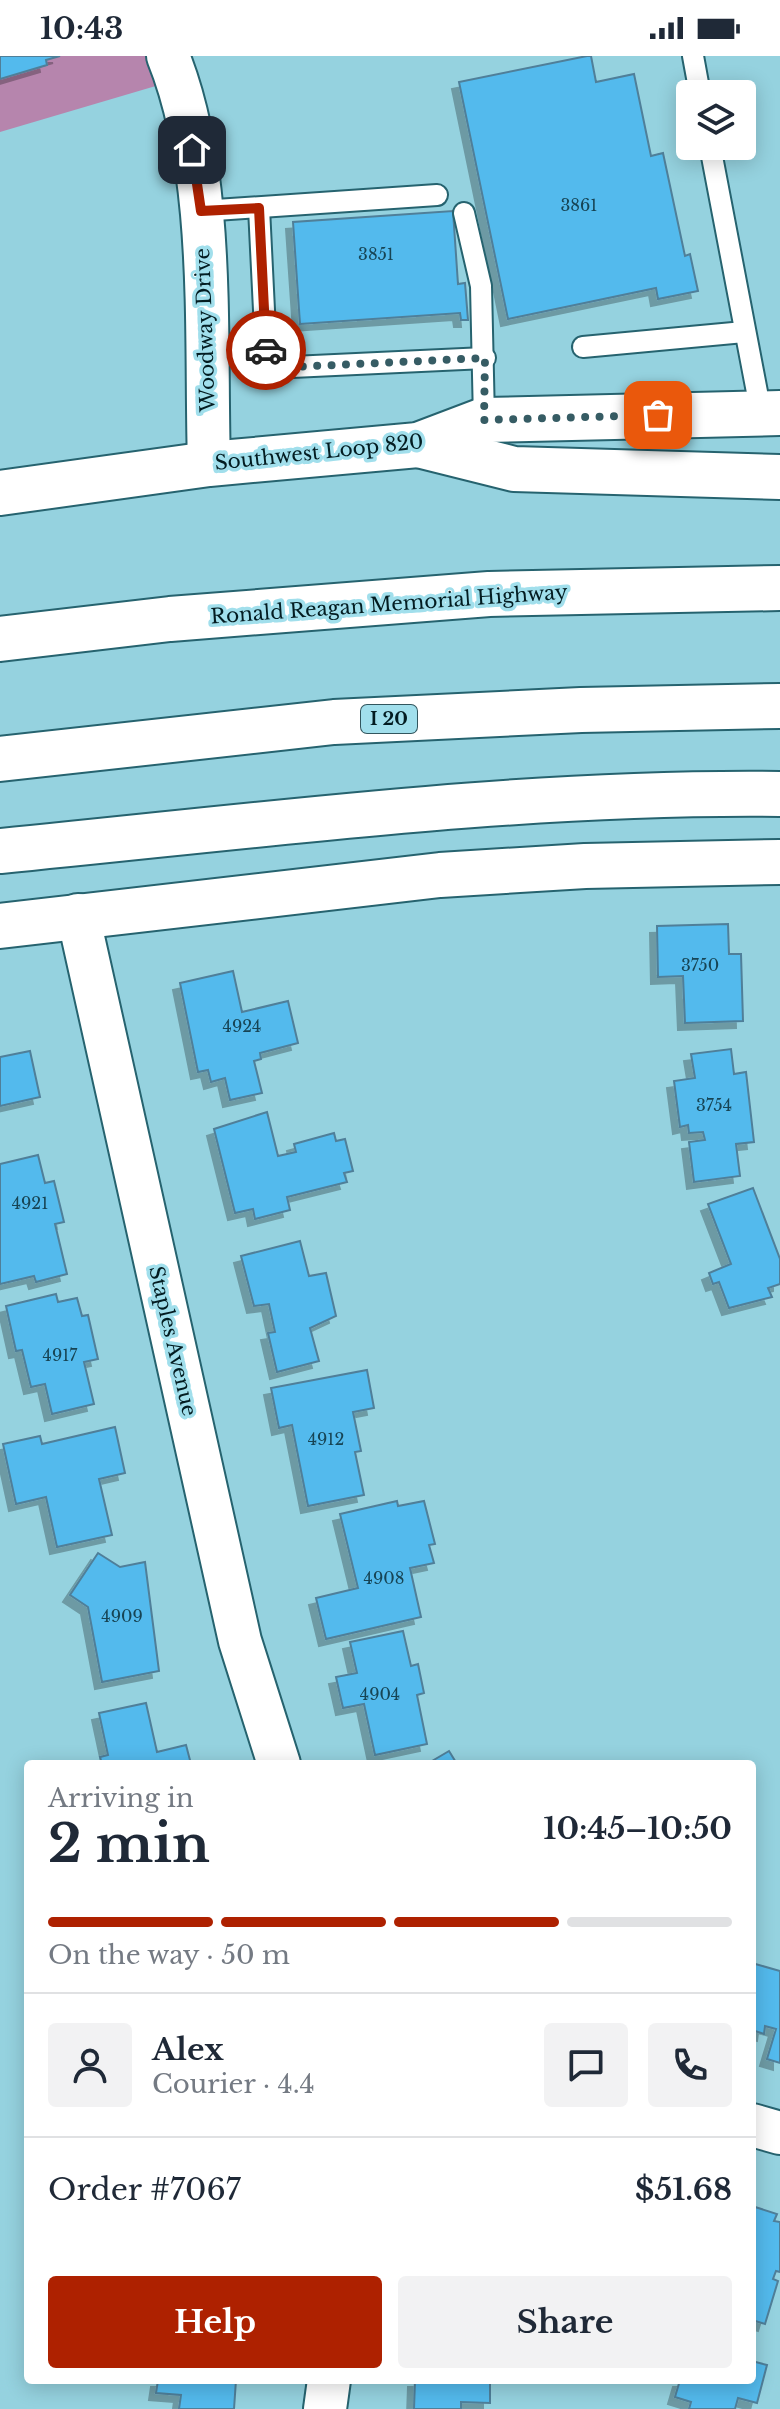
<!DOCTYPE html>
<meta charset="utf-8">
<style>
body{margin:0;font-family:"Libre Baskerville",serif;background:#f2f2f3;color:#1f2937;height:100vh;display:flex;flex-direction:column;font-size:30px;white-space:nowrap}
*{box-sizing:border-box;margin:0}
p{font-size:26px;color:#747a83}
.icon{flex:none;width:44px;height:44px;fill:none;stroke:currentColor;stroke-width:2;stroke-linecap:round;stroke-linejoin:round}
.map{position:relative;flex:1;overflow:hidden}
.sheet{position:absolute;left:24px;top:1704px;width:732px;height:624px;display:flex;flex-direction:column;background:#fff;border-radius:8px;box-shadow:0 4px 20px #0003}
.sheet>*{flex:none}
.fabs{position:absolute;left:676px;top:24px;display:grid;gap:16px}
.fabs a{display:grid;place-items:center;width:80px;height:80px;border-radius:8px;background:#fff;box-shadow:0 4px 20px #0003;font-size:40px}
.pin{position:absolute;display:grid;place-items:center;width:68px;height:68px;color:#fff;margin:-34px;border-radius:16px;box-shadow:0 4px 12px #0006}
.courier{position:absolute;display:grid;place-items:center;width:80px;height:80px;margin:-40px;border:6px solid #ae2100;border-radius:50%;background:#fff;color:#222;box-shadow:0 2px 10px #0007}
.overview em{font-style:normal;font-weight:700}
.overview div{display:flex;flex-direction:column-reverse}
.overview{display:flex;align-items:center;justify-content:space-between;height:136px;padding:0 24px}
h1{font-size:52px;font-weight:700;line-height:60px}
.bar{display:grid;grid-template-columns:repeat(4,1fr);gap:12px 8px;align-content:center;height:96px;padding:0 24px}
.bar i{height:10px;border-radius:6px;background:#e0e1e3}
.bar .selected{background:#ae2100}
.bar p{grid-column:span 4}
.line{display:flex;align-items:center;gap:20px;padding:0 24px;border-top:2px solid #e0e1e3}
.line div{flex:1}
.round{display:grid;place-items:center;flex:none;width:84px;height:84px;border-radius:8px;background:#f2f2f3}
.primary-button{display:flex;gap:16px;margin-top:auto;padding:16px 24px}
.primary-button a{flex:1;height:92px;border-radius:8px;background:#ae2100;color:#fff;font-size:32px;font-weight:700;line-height:92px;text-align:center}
.primary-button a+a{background:#f2f2f3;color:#1f2937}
.status{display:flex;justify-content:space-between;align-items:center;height:56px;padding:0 40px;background:#fff;direction:ltr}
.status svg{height:22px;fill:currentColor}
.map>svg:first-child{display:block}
.green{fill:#b685ad}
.building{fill:#52baed;stroke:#507f99;stroke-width:2;filter:url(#shadow)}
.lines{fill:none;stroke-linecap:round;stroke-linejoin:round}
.lane-casing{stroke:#26636f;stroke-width:24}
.street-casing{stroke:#26636f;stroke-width:46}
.secondary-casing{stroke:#26636f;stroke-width:48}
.highway-casing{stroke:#26636f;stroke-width:48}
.lane{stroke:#fff;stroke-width:20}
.street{stroke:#fff;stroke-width:42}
.secondary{stroke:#fff;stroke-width:44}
.highway{stroke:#fff;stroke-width:44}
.done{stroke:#365c64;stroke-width:8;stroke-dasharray:0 14.4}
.route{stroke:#ae2100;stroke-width:10}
.labels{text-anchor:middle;stroke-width:7;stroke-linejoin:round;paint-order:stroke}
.number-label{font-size:16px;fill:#174454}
.shield{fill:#a1dfec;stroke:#32565e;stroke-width:2}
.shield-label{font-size:18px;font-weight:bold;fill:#031c21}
.street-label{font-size:20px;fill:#031c21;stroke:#a1dfec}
</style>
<div class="status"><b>10:43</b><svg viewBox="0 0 49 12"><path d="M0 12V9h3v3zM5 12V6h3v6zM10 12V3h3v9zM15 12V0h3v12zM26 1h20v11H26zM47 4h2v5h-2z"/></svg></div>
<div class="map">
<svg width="780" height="2353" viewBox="0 0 780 2353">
<defs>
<filter id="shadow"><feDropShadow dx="-7" dy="7" stdDeviation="0" flood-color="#0004"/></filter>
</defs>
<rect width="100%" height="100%" fill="#95d2df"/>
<polygon class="green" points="0,0 168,0 176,24 0,76"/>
<g class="building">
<polygon points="0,0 60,0 46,4 47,9 0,23"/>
<polygon points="587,0 591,0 596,26 634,18 651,100 663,97 685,200 690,198 698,235 658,243 656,232 508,263 459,26"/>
<polygon points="453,155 458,228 465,227 468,264 461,264 460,257 300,268 293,166"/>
<polygon points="728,868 729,898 741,898 743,965 685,967 683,920 658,921 657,870"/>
<polygon points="233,915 242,956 288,945 298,987 260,997 261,1003 254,1005 262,1037 230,1044 225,1022 211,1026 208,1014 198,1016 180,927"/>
<polygon points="731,993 734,1018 746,1016 754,1086 736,1088 740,1120 694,1126 689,1086 705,1084 703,1076 689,1077 688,1069 680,1071 674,1025 695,1022 691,998"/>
<polygon points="30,995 40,1041 0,1050 0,1001"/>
<polygon points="267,1056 278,1100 296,1096 294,1088 334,1077 336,1085 345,1083 353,1115 344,1117 347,1126 287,1141 290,1154 255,1163 253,1153 235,1157 214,1073"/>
<polygon points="38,1099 45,1127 54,1125 64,1166 55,1168 67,1218 36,1226 34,1220 0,1228 0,1108"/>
<polygon points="753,1132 780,1203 780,1228 768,1232 772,1241 729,1252 719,1226 713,1228 709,1217 731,1208 708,1148"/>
<polygon points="300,1185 309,1220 326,1217 336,1260 310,1272 319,1305 277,1316 268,1277 275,1276 269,1248 254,1250 241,1200"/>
<polygon points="56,1238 58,1246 77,1242 82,1260 88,1259 98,1303 84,1306 94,1348 52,1358 45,1328 31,1331 22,1294 16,1295 6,1250"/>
<polygon points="367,1314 374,1352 353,1356 361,1395 355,1396 364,1439 308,1450 292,1369 279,1372 271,1332"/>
<polygon points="115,1371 125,1417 99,1423 112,1479 57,1491 46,1441 16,1448 3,1388 40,1380 42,1388"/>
<polygon points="397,1445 398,1450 424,1445 435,1488 429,1489 434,1507 410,1512 421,1561 326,1583 316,1542 358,1532 340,1458"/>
<polygon points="98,1497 120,1511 145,1506 159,1615 102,1626 88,1551 70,1539"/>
<polygon points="403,1575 411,1610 418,1608 424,1637 417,1639 427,1688 375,1699 364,1648 343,1652 336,1621 357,1617 350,1586"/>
<polygon points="146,1647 157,1696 186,1689 191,1708 102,1708 100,1701 108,1699 99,1657"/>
<polygon points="449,1695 457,1708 427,1708"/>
<polygon points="752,1907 780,1915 780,2007 767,2003 776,1973 765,1970 764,1978 752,1974"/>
<polygon points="752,2150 777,2158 774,2165 780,2166 780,2216 776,2215 773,2223 778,2225 765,2268 752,2264"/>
<polygon points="752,2305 767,2309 757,2347 738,2342 735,2353 689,2353 691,2346 675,2341 680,2324 752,2324"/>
<polygon points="158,2324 236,2324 234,2353 179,2353 181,2339 156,2337"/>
<polygon points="415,2324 490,2324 490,2347 461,2346 461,2353 414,2353"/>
</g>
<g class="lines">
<g class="lane-casing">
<g id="lane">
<polyline points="693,0 700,38"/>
<polyline points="710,90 761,357"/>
<polyline points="259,152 266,295 276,306 292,311 485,302"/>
<polyline points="201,155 437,139"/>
<polyline points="464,157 481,230 484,364"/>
<polyline points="583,291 744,276"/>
</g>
</g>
<g class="street-casing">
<g id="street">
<path d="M168,0C216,118 205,281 209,408"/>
<polyline points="78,859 240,1585 279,1708"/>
<polyline points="752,2069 780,2077"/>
<polyline points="325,2353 329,2324"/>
</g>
</g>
<g class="secondary-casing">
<g id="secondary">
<polyline points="0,437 209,408 418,389 484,364 780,357"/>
<polyline points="0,870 440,819 585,810 780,806"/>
</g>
</g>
<g class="highway-casing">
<g id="highway">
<polyline points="418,389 514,413 780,421"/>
<polyline points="0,583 170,563 489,538 780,532"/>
<polyline points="0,703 334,666 581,654 780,650"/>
<path d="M0,795C259,770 519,735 780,738"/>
</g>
</g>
<use href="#lane" class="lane"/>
<use href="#street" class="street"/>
<use href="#secondary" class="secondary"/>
<use href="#highway" class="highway"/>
</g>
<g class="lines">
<polyline class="done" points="266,294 276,306 292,311 485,302 484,364 658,359"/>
<polyline class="route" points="192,94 201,155 259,152 266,294"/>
</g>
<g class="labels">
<g class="number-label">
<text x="579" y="155">3861</text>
<text x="376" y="204">3851</text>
<text x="700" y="915">3750</text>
<text x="242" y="976">4924</text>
<text x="714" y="1055">3754</text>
<text x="30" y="1153">4921</text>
<text x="60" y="1305">4917</text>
<text x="326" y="1389">4912</text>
<text x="384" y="1528">4908</text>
<text x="122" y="1566">4909</text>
<text x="380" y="1644">4904</text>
</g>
<rect class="shield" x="361" y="649" width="56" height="28" rx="6"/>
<g class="shield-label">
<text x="389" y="669">I 20</text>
</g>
<g class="street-label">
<text transform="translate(205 274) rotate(-92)" y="7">Woodway Drive</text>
<text transform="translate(319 396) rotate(-6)" y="7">Southwest Loop 820</text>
<text transform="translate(389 548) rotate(-4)" y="7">Ronald Reagan Memorial Highway</text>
<text transform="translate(173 1285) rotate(77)" y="7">Staples Avenue</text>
</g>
</g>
</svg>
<div class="fabs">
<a><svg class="icon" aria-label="layers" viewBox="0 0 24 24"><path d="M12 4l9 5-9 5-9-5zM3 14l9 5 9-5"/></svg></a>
</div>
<div class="pin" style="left:658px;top:359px;background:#ea580c"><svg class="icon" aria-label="bag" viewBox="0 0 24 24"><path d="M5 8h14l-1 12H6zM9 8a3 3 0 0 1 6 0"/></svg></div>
<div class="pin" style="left:192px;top:94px;background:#1f2937"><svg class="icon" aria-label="home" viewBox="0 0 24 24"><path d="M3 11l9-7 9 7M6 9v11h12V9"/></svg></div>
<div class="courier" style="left:266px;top:294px"><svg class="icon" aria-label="car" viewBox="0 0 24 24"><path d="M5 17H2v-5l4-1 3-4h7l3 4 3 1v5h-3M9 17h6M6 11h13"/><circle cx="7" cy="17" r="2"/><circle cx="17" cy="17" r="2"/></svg></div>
<section class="sheet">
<div class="overview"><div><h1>2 min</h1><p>Arriving in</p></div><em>10:45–10:50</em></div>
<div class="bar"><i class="selected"></i><i class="selected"></i><i class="selected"></i><i></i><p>On the way · 50 m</p></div>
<div class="line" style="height:144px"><a class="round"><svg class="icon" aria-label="person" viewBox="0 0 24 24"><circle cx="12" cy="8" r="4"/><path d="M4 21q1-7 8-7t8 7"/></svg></a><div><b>Alex</b><p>Courier · 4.4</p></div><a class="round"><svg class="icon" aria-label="chat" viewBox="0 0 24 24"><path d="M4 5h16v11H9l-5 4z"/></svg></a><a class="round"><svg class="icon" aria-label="phone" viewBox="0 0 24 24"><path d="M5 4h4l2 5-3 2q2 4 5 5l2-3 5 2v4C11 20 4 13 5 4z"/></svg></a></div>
<div class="line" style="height:104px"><div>Order #7067</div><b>$51.68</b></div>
<div class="primary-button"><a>Help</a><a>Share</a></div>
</section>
</div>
